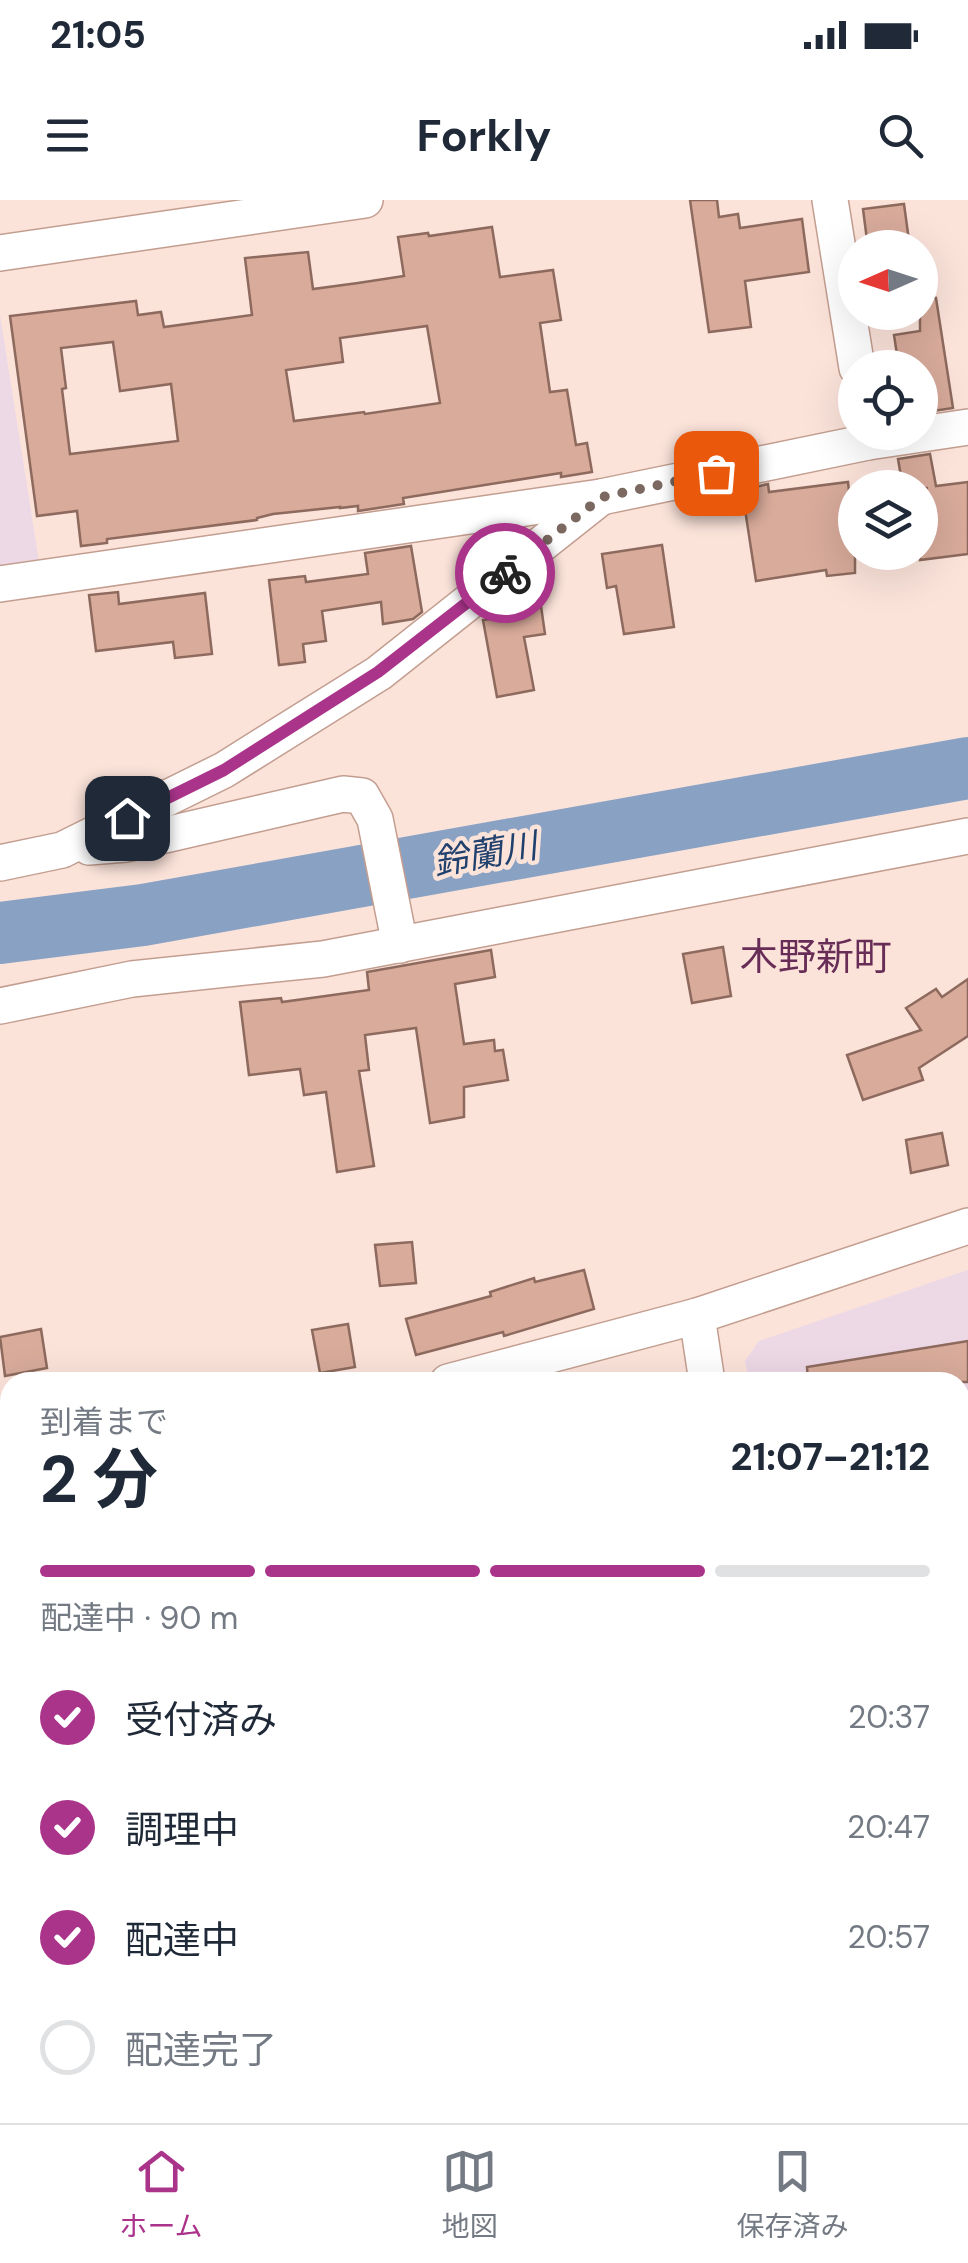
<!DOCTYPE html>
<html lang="ja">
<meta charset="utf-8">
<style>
body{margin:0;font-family:"DM Sans","Noto Sans JP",sans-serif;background:#f2f2f3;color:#1f2937;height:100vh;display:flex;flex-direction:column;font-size:38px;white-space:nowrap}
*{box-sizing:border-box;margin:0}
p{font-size:32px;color:#747a83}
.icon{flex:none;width:55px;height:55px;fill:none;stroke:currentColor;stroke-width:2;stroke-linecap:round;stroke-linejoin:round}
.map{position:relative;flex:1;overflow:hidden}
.details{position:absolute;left:0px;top:1172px;width:970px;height:752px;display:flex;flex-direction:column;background:#fff;border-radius:30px 30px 0 0;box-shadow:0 10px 40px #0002}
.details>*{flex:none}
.needle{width:65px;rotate:267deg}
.buttons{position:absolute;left:838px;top:30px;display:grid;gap:20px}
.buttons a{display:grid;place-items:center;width:100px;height:100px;border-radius:50%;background:#fff;box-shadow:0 10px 40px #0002;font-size:50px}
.pin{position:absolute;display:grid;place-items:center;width:85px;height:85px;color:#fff;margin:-42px;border-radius:20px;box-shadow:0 5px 15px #0006}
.courier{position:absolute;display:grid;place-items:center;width:100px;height:100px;margin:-50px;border:8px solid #ab348b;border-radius:50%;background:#fff;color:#222;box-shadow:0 2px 12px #0007}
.overview em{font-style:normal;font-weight:700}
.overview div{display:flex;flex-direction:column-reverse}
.overview{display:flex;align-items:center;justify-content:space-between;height:170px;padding:0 40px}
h1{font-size:65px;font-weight:700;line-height:75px}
.bar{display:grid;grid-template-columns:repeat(4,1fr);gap:15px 10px;align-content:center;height:120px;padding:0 40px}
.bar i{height:12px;border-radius:8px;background:#e0e1e3}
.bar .selected{background:#ab348b}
.bar p{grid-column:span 4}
ol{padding:0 40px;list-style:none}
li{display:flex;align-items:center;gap:30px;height:110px}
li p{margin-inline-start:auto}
li .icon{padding:10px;border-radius:50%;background:#ab348b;color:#fff;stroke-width:4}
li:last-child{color:#747a83}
li i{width:55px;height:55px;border:5px solid #e0e1e3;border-radius:50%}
.status{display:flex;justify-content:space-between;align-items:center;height:70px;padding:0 50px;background:#fff;direction:ltr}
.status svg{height:28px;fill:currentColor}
header{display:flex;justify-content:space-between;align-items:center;height:130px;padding:0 40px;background:#fff;font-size:45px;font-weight:700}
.dock{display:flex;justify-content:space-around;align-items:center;height:140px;border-top:2px solid #e0e1e3;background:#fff;font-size:28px;color:#747a83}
.dock a{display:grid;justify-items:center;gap:5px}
.dock .selected{color:#ab348b}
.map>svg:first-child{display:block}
.education{fill:#edd8e6}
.green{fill:#b8c7a4}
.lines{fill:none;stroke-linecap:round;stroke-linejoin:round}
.river{stroke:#89a1c3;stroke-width:62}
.building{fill:#d8ab9b;stroke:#8d6a5d;stroke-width:2.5;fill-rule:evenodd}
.minor-casing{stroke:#c39e90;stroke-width:38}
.minor{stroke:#fff;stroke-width:35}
.done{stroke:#7a6861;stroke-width:10;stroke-dasharray:0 18}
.route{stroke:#ab348b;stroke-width:12}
.labels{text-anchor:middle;stroke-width:9;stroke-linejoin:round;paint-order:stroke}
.water-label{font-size:35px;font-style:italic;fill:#20406d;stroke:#fbe3da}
.quarter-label{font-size:38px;fill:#682d56;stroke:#fbe3da}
</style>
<div class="status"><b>21:05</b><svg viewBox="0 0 49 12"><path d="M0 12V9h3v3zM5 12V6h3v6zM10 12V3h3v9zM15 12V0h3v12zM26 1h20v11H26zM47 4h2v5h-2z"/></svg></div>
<header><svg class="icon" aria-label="menu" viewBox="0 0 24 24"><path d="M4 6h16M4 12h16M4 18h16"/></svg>Forkly<svg class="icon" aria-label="search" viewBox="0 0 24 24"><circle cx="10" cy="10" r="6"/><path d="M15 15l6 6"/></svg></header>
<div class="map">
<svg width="968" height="1923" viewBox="0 0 968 1923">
<rect width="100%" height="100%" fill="#fbe3da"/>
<g class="education">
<polygon points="0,115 39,362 0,368"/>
<polygon points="968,1070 968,1923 860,1923 859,1915 960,1915 960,1182 749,1182 745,1161 759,1141"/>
</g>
<polygon class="green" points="968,1656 968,1923 889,1923 888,1915 960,1915 960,1657"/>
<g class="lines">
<polyline class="river" points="0,733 143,715 968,568"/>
</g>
<g class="building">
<polygon points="690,0 717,0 719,17 738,14 740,28 802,19 809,72 745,81 751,127 709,132"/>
<polygon points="904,4 910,48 868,48 863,9"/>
<path d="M492,27L500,77L553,70L561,120L540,123L550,192L567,190L576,245L587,243L592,272L561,277V273L403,298L404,304L358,311V306L340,308V307L273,314L257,318V320L107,339V343L81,346L77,311L37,316L10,116L136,101L138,115L161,112L164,127L252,115L245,58L308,52L313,89L358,83L404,76L398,37L428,33L429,36ZM427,126L440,203L365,214L364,212L294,221L286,170L343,162L340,138ZM113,142L120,191L171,184L178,241L70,254L62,189L66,188L61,148Z"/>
<polygon points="936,98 953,208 920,213 920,168 899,168 894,135 920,131 920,100"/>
<polygon points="930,254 936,286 968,282 968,354 920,360 920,289 928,288 903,288 898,259"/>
<polygon points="848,282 851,310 855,309 855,373 827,376 826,370 756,381 742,290 768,284 769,292"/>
<polygon points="662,345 674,427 624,434 616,386 607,388 602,354"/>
<polygon points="411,346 422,412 413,419 383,424 381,402 322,411 326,441 303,444 305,462 279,465 269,380 305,376 306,382 368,374 365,353"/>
<polygon points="118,392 119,404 205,393 212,454 175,458 173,442 96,451 89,395"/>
<polygon points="541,406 545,434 524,437 534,490 497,497 483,420 512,416 511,410"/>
<polygon points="723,747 731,796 692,803 683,754"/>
<polygon points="491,750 495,777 455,784 464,844 494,840 495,851 503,850 508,880 464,887 464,917 430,923 416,828 365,835 369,870 359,871 374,966 337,972 326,892 304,895 300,869 249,875 240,802 281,798 282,802 369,790 367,772"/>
<polygon points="968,779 968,836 919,868 923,880 863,900 847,855 921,830 906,808 936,789 942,797"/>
<polygon points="942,933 948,965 911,973 906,940"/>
<polygon points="412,1042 416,1083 380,1086 375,1045"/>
<polygon points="584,1070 594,1109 504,1136 503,1132 416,1155 406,1119 491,1096 490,1092 534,1078 535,1082"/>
<polygon points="348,1124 355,1167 320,1173 312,1130"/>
<polygon points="41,1129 47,1168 5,1176 0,1137"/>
<polygon points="968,1141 968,1182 808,1182 807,1167"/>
</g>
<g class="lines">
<g class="minor-casing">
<g id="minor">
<polyline points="830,0 857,168"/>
<polyline points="0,53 365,0"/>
<polyline points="868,242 968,227"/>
<polyline points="0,384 601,297 868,242 867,232"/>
<polyline points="89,647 126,644 343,594 362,596 375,619 400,745"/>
<polyline points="0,663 62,650 224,570 379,473 601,297"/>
<polyline points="0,806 132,779 323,759 968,636"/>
<polyline points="697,1116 707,1182"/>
<polyline points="448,1182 697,1116 968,1026"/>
<polyline points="0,1285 10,1282"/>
<polyline points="960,1380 968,1379"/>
<polyline points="960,1611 968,1609"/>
<polyline points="0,1653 10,1651"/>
<polyline points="0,1911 10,1910"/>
<polyline points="250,1915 251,1923"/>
<polyline points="691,1915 692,1923"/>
<polyline points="821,1915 822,1923"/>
</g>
</g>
<use href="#minor" class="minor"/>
</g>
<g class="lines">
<polyline class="done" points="505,373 602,297 716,273"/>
<polyline class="route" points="127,618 224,570 378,472 505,373"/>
</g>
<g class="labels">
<g class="water-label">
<text transform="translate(485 654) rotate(-10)" y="12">鈴蘭川</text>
</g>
<g class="quarter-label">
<text x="816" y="770">木野新町</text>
</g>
</g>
</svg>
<div class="buttons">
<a><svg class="needle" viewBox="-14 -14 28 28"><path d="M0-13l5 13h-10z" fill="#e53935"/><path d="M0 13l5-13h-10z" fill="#747a83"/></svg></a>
<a><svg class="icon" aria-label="locate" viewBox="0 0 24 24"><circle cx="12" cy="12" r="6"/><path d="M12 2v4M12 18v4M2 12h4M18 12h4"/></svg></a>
<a><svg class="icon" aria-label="layers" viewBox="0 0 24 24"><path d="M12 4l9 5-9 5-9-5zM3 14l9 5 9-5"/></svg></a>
</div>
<div class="pin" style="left:716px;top:273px;background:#ea580c"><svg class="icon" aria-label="bag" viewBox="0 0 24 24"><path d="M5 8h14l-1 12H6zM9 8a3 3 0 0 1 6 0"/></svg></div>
<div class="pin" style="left:127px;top:618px;background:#1f2937"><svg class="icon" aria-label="home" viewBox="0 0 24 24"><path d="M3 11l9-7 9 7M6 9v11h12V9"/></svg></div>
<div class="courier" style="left:505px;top:373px"><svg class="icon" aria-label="bike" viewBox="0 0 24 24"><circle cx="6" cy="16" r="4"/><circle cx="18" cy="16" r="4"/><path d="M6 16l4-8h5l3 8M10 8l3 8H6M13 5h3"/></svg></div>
<section class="details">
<div class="overview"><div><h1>2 分</h1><p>到着まで</p></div><em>21:07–21:12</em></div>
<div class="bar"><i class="selected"></i><i class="selected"></i><i class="selected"></i><i></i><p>配達中 · 90 m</p></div>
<ol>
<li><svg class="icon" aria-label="check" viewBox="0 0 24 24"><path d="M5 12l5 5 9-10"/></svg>受付済み<p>20:37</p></li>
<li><svg class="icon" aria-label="check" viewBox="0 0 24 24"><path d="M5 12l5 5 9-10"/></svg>調理中<p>20:47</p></li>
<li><svg class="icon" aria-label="check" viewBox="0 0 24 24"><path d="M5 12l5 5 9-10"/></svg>配達中<p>20:57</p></li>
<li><i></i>配達完了</li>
</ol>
</section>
</div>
<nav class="dock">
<a class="selected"><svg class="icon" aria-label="home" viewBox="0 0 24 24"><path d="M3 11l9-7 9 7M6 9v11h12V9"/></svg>ホーム</a>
<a><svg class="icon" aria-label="map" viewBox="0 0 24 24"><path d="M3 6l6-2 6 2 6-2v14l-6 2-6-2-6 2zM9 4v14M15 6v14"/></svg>地図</a>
<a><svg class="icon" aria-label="saved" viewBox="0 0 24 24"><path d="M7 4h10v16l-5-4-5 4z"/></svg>保存済み</a>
</nav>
